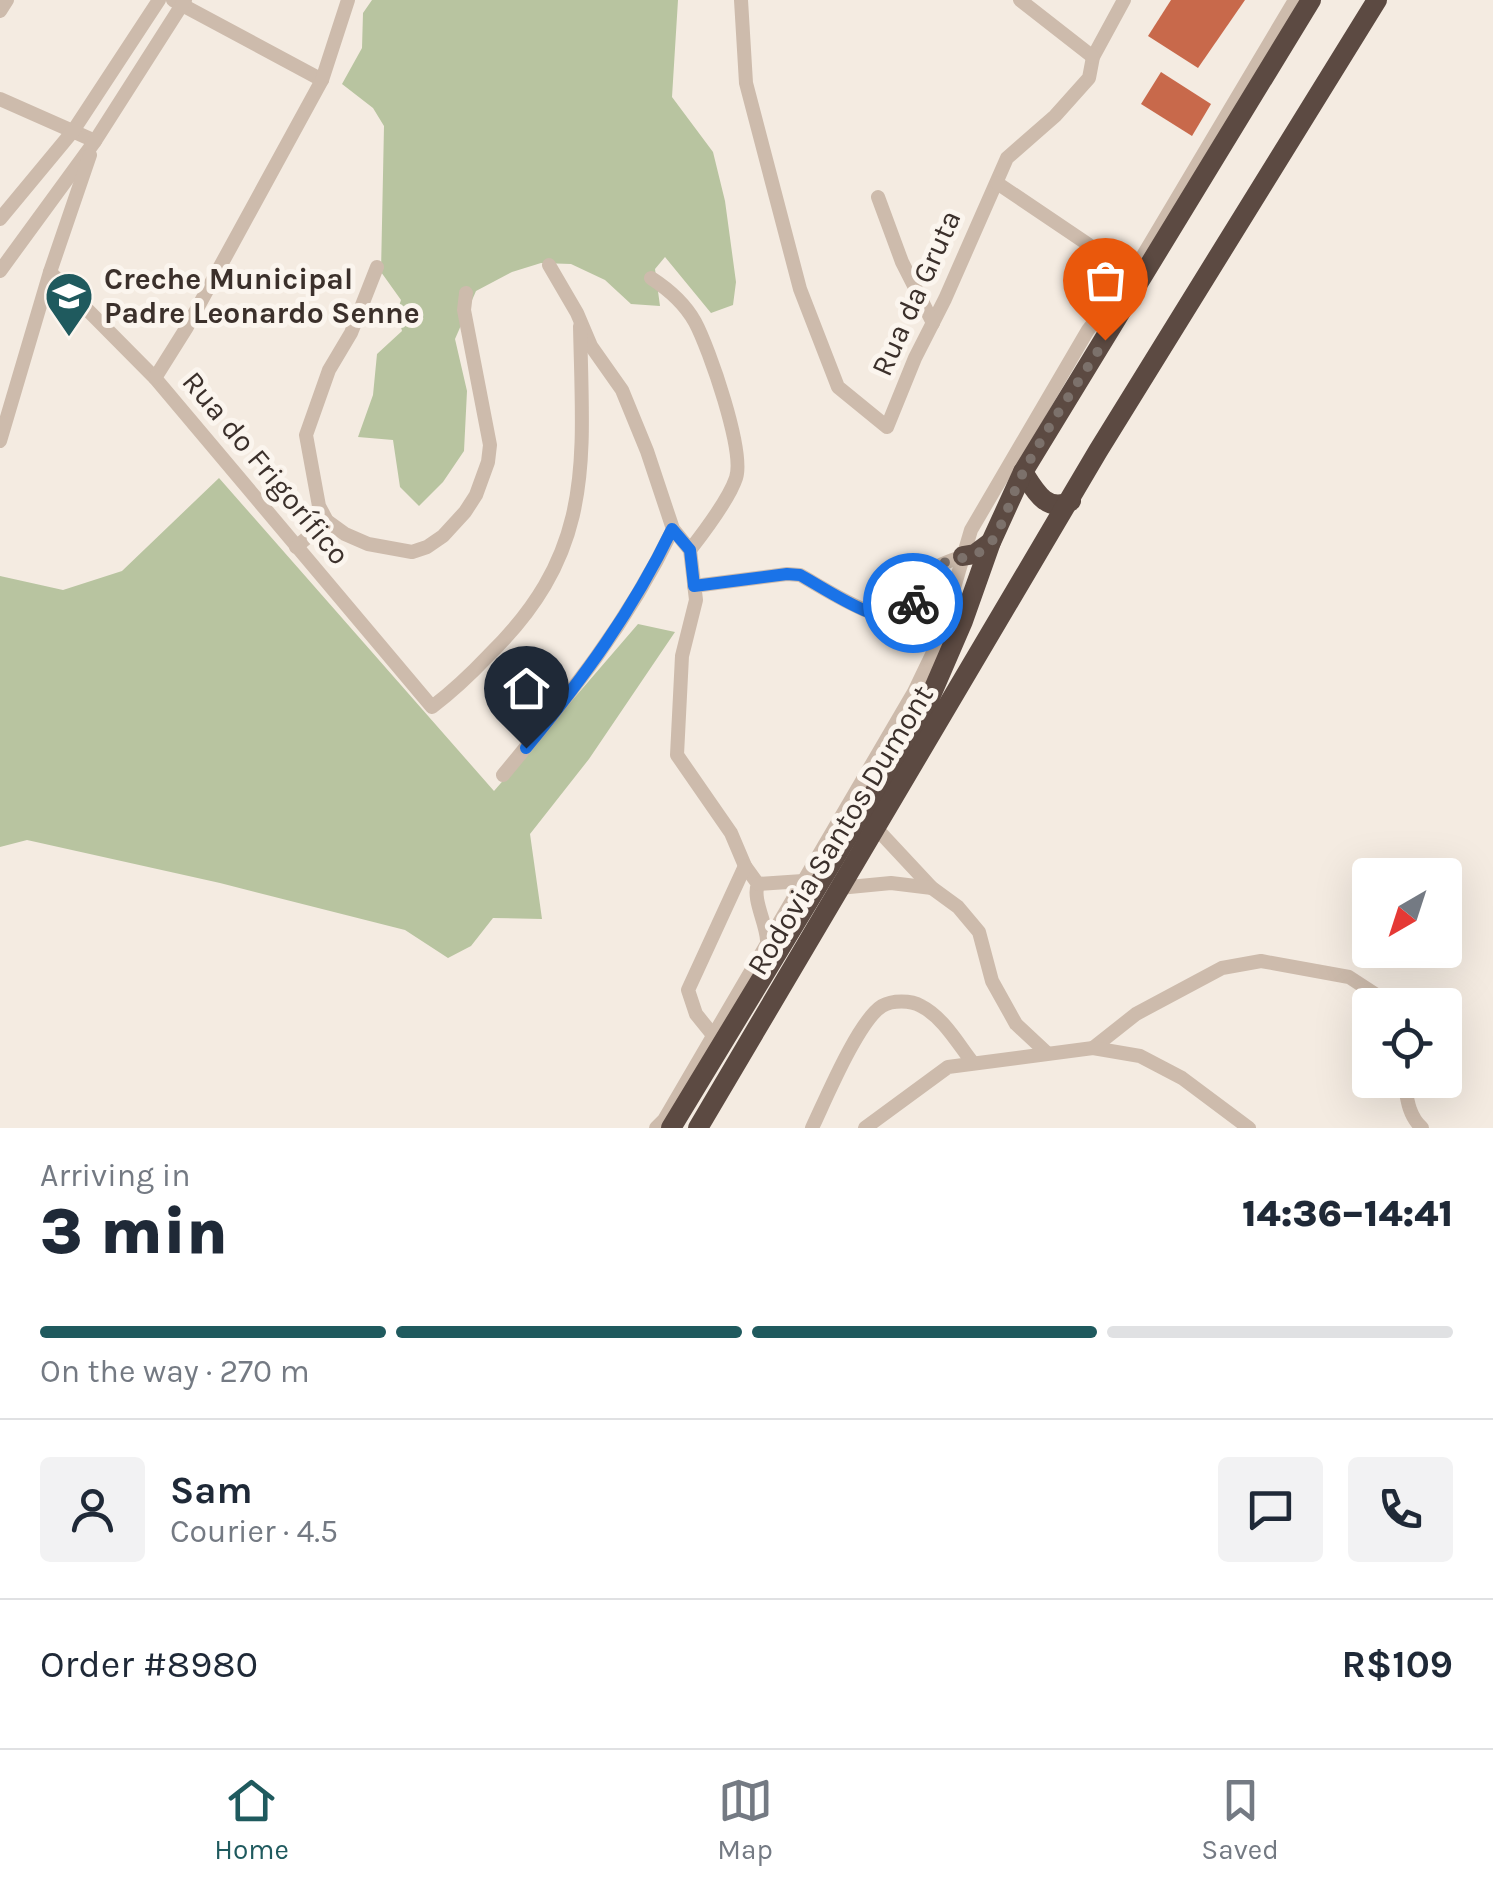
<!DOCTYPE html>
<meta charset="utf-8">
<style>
body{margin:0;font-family:Karla,sans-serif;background:#f2f2f3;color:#1f2937;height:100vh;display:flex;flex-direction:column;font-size:38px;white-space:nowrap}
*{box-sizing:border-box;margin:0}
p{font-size:32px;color:#747a83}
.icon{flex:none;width:55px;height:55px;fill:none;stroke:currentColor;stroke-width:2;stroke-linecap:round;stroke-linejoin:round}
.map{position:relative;height:1128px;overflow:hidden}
.drawer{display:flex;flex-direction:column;background:#fff;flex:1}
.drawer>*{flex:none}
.needle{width:65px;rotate:219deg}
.fabs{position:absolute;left:1352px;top:858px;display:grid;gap:20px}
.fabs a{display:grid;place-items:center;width:110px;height:110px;border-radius:10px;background:#fff;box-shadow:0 10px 40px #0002;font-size:50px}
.pin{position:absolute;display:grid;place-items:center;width:85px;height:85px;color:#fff;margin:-102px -42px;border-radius:50% 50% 50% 0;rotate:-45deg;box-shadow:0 0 10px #0007}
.pin .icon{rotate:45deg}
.courier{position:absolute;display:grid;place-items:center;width:100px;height:100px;margin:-50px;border:8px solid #1a73e8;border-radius:50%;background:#fff;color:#222;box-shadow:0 2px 12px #0007}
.headline em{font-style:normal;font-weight:800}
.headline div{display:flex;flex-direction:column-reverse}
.headline{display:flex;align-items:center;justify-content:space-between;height:170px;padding:0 40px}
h1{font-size:65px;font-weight:800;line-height:75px}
.bar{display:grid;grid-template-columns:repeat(4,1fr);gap:15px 10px;align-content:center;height:120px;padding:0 40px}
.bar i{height:12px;border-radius:8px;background:#e0e1e3}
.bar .current{background:#1f5a5e}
.bar p{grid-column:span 4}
.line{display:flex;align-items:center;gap:25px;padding:0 40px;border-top:2px solid #e0e1e3}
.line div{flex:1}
.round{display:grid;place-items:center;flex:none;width:105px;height:105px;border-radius:10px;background:#f2f2f3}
.menu{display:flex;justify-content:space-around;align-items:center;height:140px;border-top:2px solid #e0e1e3;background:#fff;font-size:28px;color:#747a83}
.menu a{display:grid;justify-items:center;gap:5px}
.menu .current{color:#1f5a5e}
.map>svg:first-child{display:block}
.green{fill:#b8c4a0}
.building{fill:#c8694b}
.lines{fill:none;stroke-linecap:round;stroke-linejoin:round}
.minor{stroke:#cdbbac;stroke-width:14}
.highway{stroke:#5c4a42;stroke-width:20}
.done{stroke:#7c716b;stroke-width:10;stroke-dasharray:0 18}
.route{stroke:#1a73e8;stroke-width:12}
.labels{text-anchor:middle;stroke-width:10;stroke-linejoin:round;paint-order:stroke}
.poi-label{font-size:30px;font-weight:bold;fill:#3b302b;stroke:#fbf5ee;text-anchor:start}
.street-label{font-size:30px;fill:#3b302b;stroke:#fbf5ee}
</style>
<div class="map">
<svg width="1493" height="1128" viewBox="0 0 1493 1128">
<rect width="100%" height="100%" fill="#f4ebe1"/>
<g class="green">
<polygon points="372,0 678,0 672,97 713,152 725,201 736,282 733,305 711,313 665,257 655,269 660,306 631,304 605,280 571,264 541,263 512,272 476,291 455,339 467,391 464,451 443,482 419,506 400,487 393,440 358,437 373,395 377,354 402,331 397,312 401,300 381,272 384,126 373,108 342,84 362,48 363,13"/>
<polygon points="219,478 494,791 638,624 675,632 589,759 530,834 542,919 493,918 471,946 448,958 405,930 220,883 27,840 0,847 0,576 63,590 122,571"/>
</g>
<g class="building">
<polygon points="1171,0 1245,0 1198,68 1148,36"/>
<polygon points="1161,72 1211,104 1192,136 1141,104"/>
</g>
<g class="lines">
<g class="minor">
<polyline points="173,0 322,80"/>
<polyline points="741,0 746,83 800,289 838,387 887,427 915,358 945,299 1007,158 1055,116 1089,78 1093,57 1124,0"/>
<polyline points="1020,0 1093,57"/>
<polyline points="0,11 7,0"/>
<polyline points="0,99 95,141"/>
<polyline points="997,183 1132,274"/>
<polyline points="878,197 902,262 933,323"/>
<polyline points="0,219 73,131 159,0"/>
<path d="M549,265L577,313L591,346L622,390L647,451L673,529L690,550L696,600L682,656L677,755L731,833L745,866L758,884C752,899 766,922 767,940"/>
<polyline points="377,267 351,333 329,370 306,435 319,506 327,521 345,534 368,544 412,552 427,547 443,536 465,512 476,495 488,462 490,445 464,310 466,293"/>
<polyline points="0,271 95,141 185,0"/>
<path d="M50,272L155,378L432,707C453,691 471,674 489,655C595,551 583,464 580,326"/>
<path d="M651,278C668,289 685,304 695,322C709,348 745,451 736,478C729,499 704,532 690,550"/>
<polyline points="155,378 187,327 322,80 348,0"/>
<polyline points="0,441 50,272 90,155"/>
<polyline points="296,547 327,521"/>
<path d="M694,586L787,574L800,575C821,586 898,639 912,608C915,601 915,592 918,585C927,567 945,563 963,556"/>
<path d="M503,775C571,693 626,626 673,529"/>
<polyline points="876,828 932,888 958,907 979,932 992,981 1016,1024 1046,1052"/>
<polyline points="758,884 803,881"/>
<polyline points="839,888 891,883 932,888"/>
<polyline points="717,1040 696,1014 688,990 745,866"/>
<polyline points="1093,1048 1136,1014 1222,968 1261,961 1349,977 1392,1005"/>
<path d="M1404,1080C1407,1098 1408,1115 1422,1128"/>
<polyline points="656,1128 664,1120 914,692 938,642 971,530 1088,330 1132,274 1295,0"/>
<path d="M812,1128C825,1101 858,1021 882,1006C892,1000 911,1000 921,1006C943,1017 958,1044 973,1063"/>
<polyline points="865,1128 948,1067 1093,1048 1140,1056 1182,1078 1249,1128"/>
</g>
<g class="highway">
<path d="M1023,472C1035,491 1047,514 1071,501"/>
<polyline points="963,556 975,554 991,542"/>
<polyline points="671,1128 925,709 963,621 991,542 1023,472 1311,0"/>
<polyline points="698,1128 1098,451 1377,0"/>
</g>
</g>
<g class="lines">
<path class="done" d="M913,603C929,542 970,572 992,541C1006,520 1012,493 1024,471C1048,426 1078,383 1105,340"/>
<path class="route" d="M526,748C584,677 632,612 672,529L690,550L694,586L787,574L800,575C826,589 878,626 906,617L913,603"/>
</g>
<defs>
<g id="school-pin" transform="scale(2.5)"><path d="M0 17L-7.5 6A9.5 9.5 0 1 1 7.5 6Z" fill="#1f5a5e" stroke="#fbf5ee"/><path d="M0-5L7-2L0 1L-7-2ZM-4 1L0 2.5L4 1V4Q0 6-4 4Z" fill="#fff"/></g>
</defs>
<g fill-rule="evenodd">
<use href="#school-pin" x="69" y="296"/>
</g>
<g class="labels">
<g class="poi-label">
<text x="104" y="289">Creche Municipal<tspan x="104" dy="34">Padre Leonardo Senne</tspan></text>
</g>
<g class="street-label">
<text transform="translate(916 293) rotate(-66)" y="10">Rua da Gruta</text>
<text transform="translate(266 468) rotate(50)" y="10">Rua do Frigorífico</text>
<text transform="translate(840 830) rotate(-59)" y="10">Rodovia Santos Dumont</text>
</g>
</g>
</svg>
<div class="fabs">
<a><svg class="needle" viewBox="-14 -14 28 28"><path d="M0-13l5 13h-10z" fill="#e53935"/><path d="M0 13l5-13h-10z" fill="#747a83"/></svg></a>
<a><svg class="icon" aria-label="locate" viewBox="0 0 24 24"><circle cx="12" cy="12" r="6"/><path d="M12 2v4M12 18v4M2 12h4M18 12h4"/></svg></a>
</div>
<div class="pin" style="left:1105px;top:340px;background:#ea580c"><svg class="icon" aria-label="bag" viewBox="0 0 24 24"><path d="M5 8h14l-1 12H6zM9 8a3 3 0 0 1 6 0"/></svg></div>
<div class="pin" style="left:526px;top:748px;background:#1f2937"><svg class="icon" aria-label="home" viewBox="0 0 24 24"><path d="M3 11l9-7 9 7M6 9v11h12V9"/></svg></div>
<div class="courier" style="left:913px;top:603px"><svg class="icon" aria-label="bike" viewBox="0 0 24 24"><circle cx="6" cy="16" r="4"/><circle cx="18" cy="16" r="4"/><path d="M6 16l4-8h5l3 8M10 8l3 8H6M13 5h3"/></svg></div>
</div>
<section class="drawer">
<div class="headline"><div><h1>3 min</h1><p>Arriving in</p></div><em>14:36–14:41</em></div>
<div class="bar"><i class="current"></i><i class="current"></i><i class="current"></i><i></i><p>On the way · 270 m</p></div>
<div class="line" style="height:180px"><a class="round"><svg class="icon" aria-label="person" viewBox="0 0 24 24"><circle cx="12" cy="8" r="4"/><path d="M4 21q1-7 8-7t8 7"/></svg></a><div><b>Sam</b><p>Courier · 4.5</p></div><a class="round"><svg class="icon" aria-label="chat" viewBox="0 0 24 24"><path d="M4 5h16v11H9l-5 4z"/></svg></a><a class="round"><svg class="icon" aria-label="phone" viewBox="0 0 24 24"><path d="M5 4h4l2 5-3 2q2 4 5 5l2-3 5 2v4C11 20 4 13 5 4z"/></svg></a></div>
<div class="line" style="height:130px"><div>Order #8980</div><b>R$109</b></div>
</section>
<nav class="menu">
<a class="current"><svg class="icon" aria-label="home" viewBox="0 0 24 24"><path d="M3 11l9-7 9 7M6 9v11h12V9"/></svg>Home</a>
<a><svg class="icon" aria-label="map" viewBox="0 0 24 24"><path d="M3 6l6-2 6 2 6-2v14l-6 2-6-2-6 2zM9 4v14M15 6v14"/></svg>Map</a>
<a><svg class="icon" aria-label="saved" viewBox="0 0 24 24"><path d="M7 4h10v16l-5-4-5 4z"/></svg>Saved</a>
</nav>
